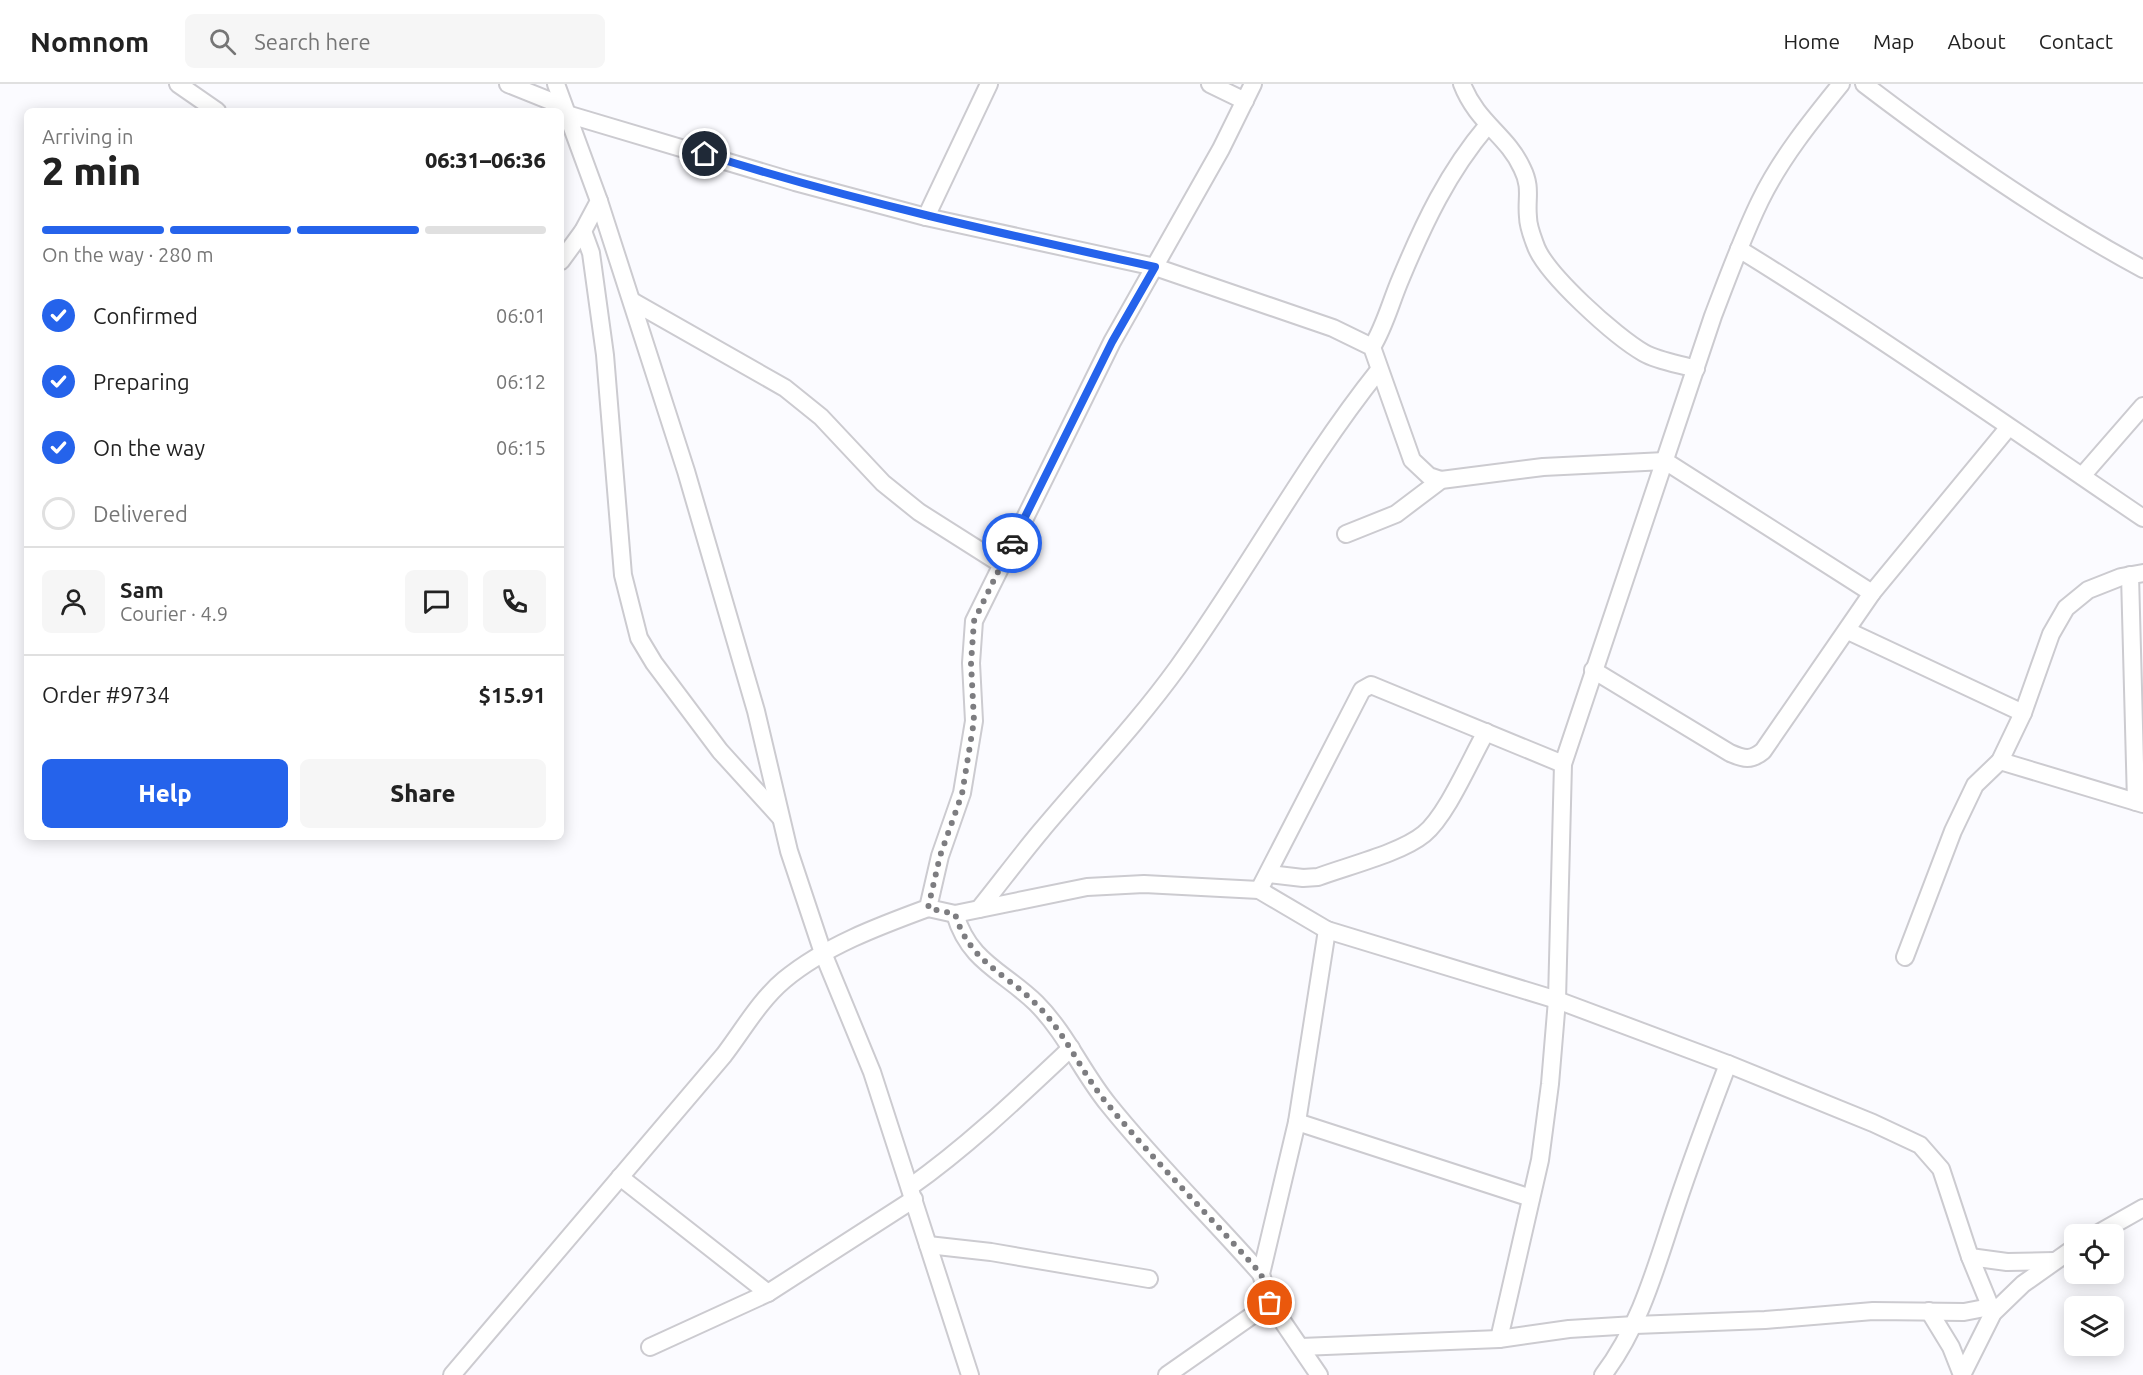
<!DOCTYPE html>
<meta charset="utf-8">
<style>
body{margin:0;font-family:Ubuntu,sans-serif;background:#f6f6f6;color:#222;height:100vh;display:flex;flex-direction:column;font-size:22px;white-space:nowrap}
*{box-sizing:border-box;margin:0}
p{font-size:20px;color:#767676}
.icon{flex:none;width:33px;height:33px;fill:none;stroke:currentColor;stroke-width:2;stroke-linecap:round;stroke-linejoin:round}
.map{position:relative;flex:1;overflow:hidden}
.details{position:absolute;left:24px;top:24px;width:540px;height:732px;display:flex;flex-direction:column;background:#fff;border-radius:9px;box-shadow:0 3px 15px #0003}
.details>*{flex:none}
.controls{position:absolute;left:2064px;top:1140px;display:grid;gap:12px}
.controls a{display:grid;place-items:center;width:60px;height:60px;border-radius:9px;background:#fff;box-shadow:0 3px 15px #0003;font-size:30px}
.pin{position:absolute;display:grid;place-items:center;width:51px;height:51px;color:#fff;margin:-26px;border:3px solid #fff;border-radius:50%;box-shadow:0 2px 6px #0007}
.courier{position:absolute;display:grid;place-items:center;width:60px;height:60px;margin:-30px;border:4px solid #2563eb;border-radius:50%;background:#fff;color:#222;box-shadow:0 2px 8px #0007}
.head em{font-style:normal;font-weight:800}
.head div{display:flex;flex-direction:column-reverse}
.head{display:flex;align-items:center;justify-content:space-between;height:102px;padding:0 18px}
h1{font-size:39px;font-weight:800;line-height:45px}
.bar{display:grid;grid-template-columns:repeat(4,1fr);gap:9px 6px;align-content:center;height:72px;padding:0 18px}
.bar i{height:8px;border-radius:4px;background:#e0e0e0}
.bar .active{background:#2563eb}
.bar p{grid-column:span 4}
.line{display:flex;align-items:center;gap:15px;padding:0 18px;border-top:2px solid #e0e0e0}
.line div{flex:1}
.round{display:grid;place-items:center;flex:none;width:63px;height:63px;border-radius:9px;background:#f6f6f6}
ol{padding:0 18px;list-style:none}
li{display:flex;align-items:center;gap:18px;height:66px}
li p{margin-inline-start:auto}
li .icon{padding:6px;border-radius:50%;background:#2563eb;color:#fff;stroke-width:4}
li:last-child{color:#767676}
li i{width:33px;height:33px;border:3px solid #e0e0e0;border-radius:50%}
.action{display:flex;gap:12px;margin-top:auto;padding:12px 18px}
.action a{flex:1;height:69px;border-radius:9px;background:#2563eb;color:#fff;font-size:24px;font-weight:800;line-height:69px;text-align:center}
.action a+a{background:#f6f6f6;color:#222}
header{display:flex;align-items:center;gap:36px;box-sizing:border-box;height:84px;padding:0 30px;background:#fff;border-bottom:2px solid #e0e0e0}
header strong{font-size:28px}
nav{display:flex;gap:33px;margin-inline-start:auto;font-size:21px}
.search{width:420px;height:54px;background:#f6f6f6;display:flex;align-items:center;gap:15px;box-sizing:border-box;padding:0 21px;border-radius:9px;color:#767676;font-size:22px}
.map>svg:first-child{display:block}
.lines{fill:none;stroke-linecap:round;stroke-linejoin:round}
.street-casing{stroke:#cccbd0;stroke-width:20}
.street{stroke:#fff;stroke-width:16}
.done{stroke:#7d7d80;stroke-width:6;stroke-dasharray:0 10.8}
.route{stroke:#2563eb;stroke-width:8}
</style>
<header>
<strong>Nomnom</strong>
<div class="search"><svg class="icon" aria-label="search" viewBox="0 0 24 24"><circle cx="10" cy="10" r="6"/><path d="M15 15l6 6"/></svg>Search here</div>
<nav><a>Home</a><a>Map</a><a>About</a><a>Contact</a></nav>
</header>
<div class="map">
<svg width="2143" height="1291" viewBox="0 0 2143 1291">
<rect width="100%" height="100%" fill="#fbfbff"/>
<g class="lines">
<g class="street-casing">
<g id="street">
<polyline points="178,0 217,27"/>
<polyline points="508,0 563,22"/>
<polyline points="556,0 599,117 686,387 756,627 789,767 823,869 872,988 970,1291"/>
<polyline points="1210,0 1245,17"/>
<path d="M1462,0C1477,39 1507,51 1522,84C1532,104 1526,114 1528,133C1528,142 1532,152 1535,160C1544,189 1616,253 1644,269C1658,277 1679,280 1696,285"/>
<path d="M1864,0C1953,68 2045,132 2143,185"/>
<polyline points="570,31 795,98 926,133 1155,183 1333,244 1372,263 1412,376 1429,392 1441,396"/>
<polyline points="926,133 989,0"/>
<polyline points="583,147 591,169 605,271 623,491 639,554 654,579 720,667 780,733"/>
<path d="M1739,165C1877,250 2009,343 2143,434"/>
<polyline points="561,177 583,147 599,117"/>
<polyline points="632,217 785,304 821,333 883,399 919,428 1001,480"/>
<path d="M1372,263C1385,242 1391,217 1401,194C1424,139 1448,88 1487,42"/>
<polyline points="2082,392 2143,322"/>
<polyline points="1346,450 1396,430 1441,396 1543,383 1665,377 1872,509"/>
<polyline points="2130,491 2136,718"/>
<polyline points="1848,547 2023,629"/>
<path d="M1593,586L1730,669C1744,675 1751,677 1763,667L1872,509L2008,344"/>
<polyline points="2000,677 2143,720"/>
<path d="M1269,790L1303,794L1318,793C1347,782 1401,769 1424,750C1447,731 1470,676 1486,648"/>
<polyline points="1259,806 1362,606 1371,601 1563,680"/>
<polyline points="928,824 955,830 1087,803 1144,800 1259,806 1327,846 1557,916 1728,980 1873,1039 1920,1061 1941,1085 1970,1173 1993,1229"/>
<path d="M979,825C1000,799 1020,772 1041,747C1087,692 1136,641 1178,583C1248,486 1304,380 1379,286"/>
<path d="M955,830C969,878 1003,887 1036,919C1066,949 1082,988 1108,1020C1156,1080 1211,1133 1261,1190"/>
<polyline points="1905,873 1953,747 1975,701 2000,677 2023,629 2051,550 2066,524 2088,506 2121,493 2143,489"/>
<polyline points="1297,1038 1531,1114"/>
<polyline points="620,1093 768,1209"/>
<path d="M910,1103C968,1062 1020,1012 1071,964"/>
<polyline points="2097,1150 2143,1124"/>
<polyline points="928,1161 991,1168 1149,1195"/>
<polyline points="1970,1173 2007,1178 2054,1177"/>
<polyline points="1929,1227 1951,1263 1962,1291"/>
<path d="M1499,1255L1540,1076L1550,1000L1557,916L1563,680L1713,232C1728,193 1742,154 1760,117C1781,74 1811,37 1841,0"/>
<polyline points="650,1263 768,1209 914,1115"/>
<polyline points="1301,1263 1499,1255 1569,1245 1635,1241 1765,1236 1873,1227 1964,1228 1990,1223"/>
<path d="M452,1291L724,971C743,946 760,916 784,896C825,862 879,842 928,824L940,772L962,709L974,637L971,579L974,537L1112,258L1221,65L1253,0"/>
<polyline points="1167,1291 1270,1219"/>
<polyline points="1319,1291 1270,1219 1261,1190 1297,1038 1327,846"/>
<path d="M1603,1291C1641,1241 1656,1182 1676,1123C1692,1075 1710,1027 1728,980"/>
<polyline points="1962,1291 1993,1229 2023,1200 2074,1164"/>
</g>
</g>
<use href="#street" class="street"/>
</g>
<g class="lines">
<path class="done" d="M1012,459L974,537L971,579L974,637L962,710L940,772L928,824L955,830C970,878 1003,887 1036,920C1065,948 1080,986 1105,1017C1154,1077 1210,1132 1261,1190L1270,1219"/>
<path class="route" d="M705,70C853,117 1003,150 1155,183L1112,258L1012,459"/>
</g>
</svg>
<div class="controls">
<a><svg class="icon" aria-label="locate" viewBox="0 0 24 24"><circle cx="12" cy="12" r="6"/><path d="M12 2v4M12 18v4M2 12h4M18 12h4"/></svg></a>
<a><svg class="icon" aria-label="layers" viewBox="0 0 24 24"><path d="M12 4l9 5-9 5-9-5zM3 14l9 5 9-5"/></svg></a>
</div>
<div class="pin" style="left:1270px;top:1219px;background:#ea580c"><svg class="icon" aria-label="bag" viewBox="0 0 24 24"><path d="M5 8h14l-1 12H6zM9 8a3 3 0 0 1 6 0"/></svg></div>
<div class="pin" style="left:705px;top:70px;background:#1f2937"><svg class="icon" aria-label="home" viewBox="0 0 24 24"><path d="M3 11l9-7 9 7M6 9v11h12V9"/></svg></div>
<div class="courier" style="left:1012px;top:459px"><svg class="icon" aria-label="car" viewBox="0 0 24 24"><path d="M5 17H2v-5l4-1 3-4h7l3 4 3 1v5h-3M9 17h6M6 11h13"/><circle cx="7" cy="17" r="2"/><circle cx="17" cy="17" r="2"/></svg></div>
<section class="details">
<div class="head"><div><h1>2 min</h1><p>Arriving in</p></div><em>06:31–06:36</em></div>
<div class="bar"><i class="active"></i><i class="active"></i><i class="active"></i><i></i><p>On the way · 280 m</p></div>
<ol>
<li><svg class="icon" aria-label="check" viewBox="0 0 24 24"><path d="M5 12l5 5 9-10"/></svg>Confirmed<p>06:01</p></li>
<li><svg class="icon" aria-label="check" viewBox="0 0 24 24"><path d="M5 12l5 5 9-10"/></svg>Preparing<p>06:12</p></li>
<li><svg class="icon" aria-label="check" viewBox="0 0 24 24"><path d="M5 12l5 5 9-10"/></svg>On the way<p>06:15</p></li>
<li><i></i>Delivered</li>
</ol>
<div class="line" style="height:108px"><a class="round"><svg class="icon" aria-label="person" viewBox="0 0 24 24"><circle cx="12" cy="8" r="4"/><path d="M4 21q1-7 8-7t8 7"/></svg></a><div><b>Sam</b><p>Courier · 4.9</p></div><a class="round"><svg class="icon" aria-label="chat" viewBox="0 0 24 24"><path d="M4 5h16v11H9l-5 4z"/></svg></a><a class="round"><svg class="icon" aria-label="phone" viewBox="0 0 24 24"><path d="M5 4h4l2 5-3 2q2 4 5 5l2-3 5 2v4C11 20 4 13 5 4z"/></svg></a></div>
<div class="line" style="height:78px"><div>Order #9734</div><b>$15.91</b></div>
<div class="action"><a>Help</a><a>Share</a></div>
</section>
</div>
